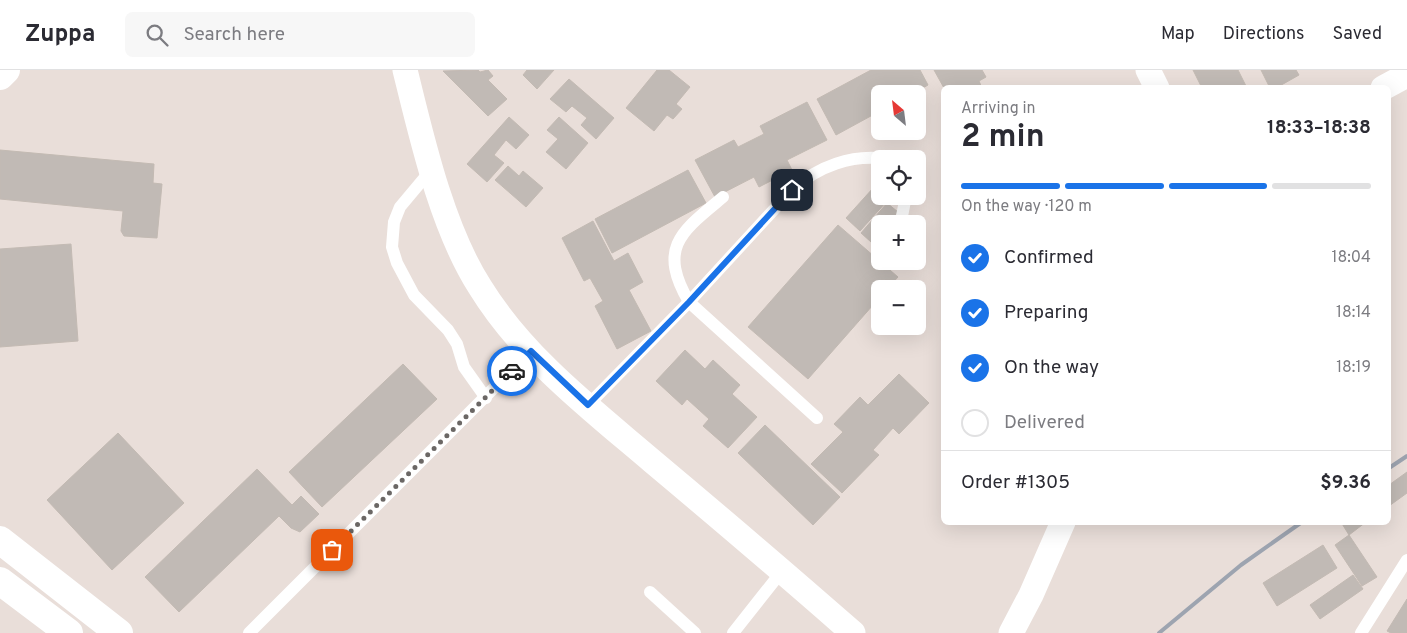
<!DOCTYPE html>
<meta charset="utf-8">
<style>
body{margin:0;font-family:Overpass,sans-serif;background:#f7f7f7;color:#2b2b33;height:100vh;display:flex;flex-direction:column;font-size:19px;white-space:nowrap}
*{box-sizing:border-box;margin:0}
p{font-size:16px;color:#7c7c81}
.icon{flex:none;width:28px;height:28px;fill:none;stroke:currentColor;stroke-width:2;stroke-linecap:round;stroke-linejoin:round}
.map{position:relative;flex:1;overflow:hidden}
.sheet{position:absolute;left:941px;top:15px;width:450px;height:440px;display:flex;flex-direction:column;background:#fff;border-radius:8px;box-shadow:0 5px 20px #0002}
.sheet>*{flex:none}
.needle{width:32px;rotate:332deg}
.controls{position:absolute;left:871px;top:15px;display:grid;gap:10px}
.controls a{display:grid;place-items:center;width:55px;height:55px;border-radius:8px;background:#fff;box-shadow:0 5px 20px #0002;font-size:25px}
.pin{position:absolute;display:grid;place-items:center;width:42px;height:42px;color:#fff;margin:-21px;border-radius:10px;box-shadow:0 2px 8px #0006}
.courier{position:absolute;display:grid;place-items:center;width:50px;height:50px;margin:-25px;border:4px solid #1a73e8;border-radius:50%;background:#fff;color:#222;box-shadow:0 1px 6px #0007}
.head em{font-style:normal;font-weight:700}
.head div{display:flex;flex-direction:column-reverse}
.head{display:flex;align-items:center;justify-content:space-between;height:85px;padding:0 20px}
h1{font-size:32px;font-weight:700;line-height:38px}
.bar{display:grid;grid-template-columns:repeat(4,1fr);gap:8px 5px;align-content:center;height:60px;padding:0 20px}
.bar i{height:6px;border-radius:4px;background:#e1e1e2}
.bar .on{background:#1a73e8}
.bar p{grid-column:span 4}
.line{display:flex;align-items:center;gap:12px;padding:0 20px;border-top:1px solid #e1e1e2}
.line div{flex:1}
ol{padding:0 20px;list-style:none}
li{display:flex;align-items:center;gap:15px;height:55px}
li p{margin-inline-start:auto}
li .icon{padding:5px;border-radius:50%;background:#1a73e8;color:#fff;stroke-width:4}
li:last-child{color:#7c7c81}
li i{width:28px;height:28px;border:2px solid #e1e1e2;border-radius:50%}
header{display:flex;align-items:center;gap:30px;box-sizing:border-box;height:70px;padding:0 25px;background:#fff;border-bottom:1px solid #e1e1e2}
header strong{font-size:24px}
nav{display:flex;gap:28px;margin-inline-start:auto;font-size:18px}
.search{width:350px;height:45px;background:#f7f7f7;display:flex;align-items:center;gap:12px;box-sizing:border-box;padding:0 18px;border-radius:8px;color:#7c7c81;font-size:19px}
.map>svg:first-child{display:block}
.building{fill:#c1bab5;stroke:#c3bab3}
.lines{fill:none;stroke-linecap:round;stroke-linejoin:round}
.service{stroke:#fff;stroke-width:12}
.minor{stroke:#fff;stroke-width:25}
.secondary{stroke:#fff;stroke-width:28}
.rail{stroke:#9da4b0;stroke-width:4}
.done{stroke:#6b6765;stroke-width:5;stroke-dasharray:0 9}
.route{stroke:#1a73e8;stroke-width:6}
</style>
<header>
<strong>Zuppa</strong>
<div class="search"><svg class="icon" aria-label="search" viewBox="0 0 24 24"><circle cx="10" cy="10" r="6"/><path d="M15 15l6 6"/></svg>Search here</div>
<nav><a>Map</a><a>Directions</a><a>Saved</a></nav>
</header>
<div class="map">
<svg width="1407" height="563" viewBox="0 0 1407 563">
<rect width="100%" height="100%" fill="#e9ded9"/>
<g class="building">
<polygon points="478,0 480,2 488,0 493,6 488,10 507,29 488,46 443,1"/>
<polygon points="527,0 554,0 537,19 523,5"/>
<polygon points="657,0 669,0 690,17 676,34 682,39 673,49 667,45 654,61 626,38"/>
<polygon points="871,0 920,0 928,15 913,24 880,24 880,41 836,65 817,29"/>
<polygon points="934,0 982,0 986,7 979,11 982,18 944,18"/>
<polygon points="1193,0 1238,0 1247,18 1202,18"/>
<polygon points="1261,0 1296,0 1299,5 1276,18 1270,18"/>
<polygon points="569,9 614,48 596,69 581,55 587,48 572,36 566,42 550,29"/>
<polygon points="807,32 827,70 787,90 792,100 759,117 754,107 715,127 695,90 734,70 738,77 764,64 760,56"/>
<polygon points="509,47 529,65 516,79 506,70 494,85 504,93 487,112 467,94"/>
<polygon points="559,47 588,73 566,99 546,82 558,69 547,60"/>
<polygon points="0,80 154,94 153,113 162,114 157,168 124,166 121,161 123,141 0,129"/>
<polygon points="508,96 519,106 523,101 543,118 526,137 495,110"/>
<polygon points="688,100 706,133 612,183 595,149"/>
<polygon points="874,117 880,122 880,126 888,130 860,161 846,148"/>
<polygon points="887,133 898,142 888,154 880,154 880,162 871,172 861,163"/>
<polygon points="593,151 614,191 628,183 643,212 629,220 651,261 617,279 595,236 603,231 590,208 584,211 562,168"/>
<polygon points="838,155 898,207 887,219 880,219 880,227 808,309 748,257"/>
<polygon points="71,174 78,271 0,277 0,179"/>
<polygon points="685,280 705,299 713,290 740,315 732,324 757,347 728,378 703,356 709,349 687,329 682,335 656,311"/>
<polygon points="403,294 437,329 322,437 289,402"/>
<polygon points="899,304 929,333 899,364 893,358 873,380 879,385 842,423 811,394 843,362 834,354 860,327 868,335"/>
<polygon points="765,355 840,427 813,455 738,383"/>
<polygon points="118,363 184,433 112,500 47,430"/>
<polygon points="257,399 292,435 301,426 319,444 300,462 291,458 279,446 179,542 145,507"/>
<polygon points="1407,402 1407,423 1389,436 1389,415"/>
<polygon points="1341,452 1366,452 1349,465"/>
<polygon points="1349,465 1377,507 1362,516 1335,475"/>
<polygon points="1323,475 1337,498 1277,536 1263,513"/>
<polygon points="1353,505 1363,519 1320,549 1310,535"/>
<polygon points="1407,529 1407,563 1391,563 1387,561"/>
</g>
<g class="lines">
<g class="service">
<polyline points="431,100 400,137 394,152 392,177 397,193 414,225 448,260 457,274 464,297 486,328"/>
<path d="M723,127C682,161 657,177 689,232L817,348"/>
<polyline points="901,151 906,126"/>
<path d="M588,335L689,232L792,120C818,96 852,84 887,89"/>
<polyline points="650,522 695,563"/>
<polyline points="249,563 531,281"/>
<polyline points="733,563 782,501"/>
<polyline points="1361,563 1407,490"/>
</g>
<g class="minor">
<path d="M405,0C422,69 442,158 480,217C523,287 591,339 652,391C720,448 787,505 853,563"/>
<polyline points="1148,0 1157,18"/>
<polyline points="1383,18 1407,5"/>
<polyline points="1011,563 1031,525 1063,452"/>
</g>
<g class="secondary">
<polyline points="0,6 6,0"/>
<polyline points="0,470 119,563"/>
<polyline points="0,511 69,563"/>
</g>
<g class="rail">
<polyline points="1389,398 1407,386"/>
<polyline points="1159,563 1241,495 1302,452"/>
</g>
</g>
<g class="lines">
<polyline class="done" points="332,480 512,301"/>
<polyline class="route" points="512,301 531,281 588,335 689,232 792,120"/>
</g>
</svg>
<div class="controls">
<a><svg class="needle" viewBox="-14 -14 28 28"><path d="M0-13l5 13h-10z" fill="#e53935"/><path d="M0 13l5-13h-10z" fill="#7c7c81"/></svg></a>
<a><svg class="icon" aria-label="locate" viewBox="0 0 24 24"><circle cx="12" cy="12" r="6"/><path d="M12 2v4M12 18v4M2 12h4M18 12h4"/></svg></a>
<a>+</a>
<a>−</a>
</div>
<div class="pin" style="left:332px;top:480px;background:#ea580c"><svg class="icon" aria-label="bag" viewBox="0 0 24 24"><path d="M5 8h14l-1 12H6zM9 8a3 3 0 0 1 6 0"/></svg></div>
<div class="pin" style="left:792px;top:120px;background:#1f2937"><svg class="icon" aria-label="home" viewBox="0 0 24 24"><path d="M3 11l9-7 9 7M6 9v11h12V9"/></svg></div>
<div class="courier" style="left:512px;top:301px"><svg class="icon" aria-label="car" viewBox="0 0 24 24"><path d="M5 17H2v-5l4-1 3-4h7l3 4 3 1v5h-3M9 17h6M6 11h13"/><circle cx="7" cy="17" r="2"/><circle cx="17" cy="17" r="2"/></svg></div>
<section class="sheet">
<div class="head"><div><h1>2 min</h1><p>Arriving in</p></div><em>18:33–18:38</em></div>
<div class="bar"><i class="on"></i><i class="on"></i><i class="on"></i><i></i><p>On the way · 120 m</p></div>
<ol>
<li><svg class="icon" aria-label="check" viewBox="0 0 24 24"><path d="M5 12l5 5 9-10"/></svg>Confirmed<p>18:04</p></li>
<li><svg class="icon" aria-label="check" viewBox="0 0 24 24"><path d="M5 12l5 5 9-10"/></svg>Preparing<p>18:14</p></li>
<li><svg class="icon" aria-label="check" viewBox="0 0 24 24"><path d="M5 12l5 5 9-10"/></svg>On the way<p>18:19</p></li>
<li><i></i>Delivered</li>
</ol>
<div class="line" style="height:65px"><div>Order #1305</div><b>$9.36</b></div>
</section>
</div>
